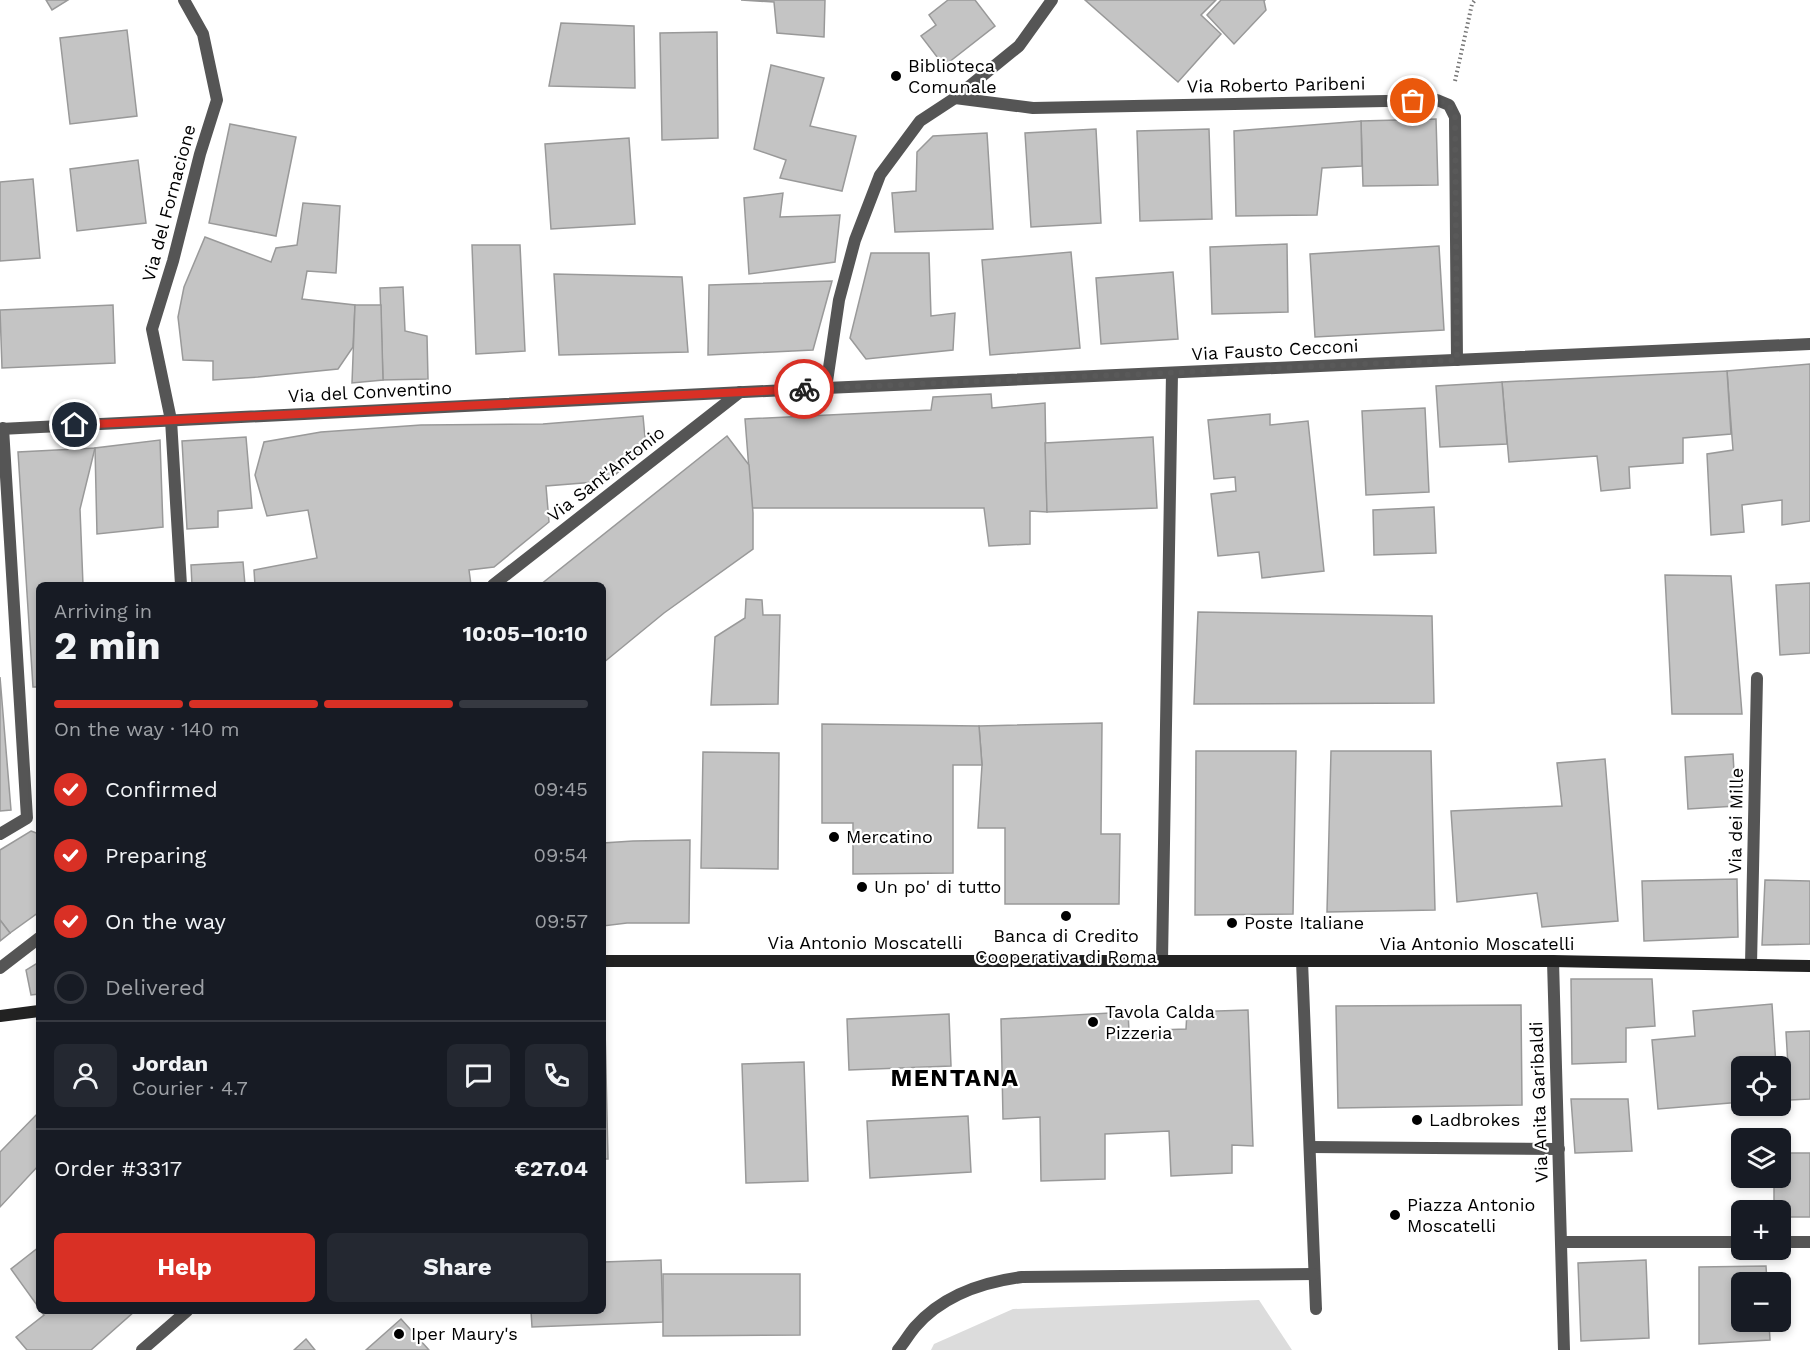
<!DOCTYPE html>
<meta charset="utf-8">
<style>
body{margin:0;font-family:"Work Sans",sans-serif;background:#242831;color:#f1f3f6;height:100vh;display:flex;flex-direction:column;font-size:22px;white-space:nowrap}
*{box-sizing:border-box;margin:0}
p{font-size:20px;color:#9ea1a6}
.icon{flex:none;width:33px;height:33px;fill:none;stroke:currentColor;stroke-width:2;stroke-linecap:round;stroke-linejoin:round}
.map{position:relative;flex:1;overflow:hidden}
.details{position:absolute;left:36px;top:582px;width:570px;height:732px;display:flex;flex-direction:column;background:#171b24;border-radius:9px;box-shadow:0 3px 9px #0003}
.details>*{flex:none}
.buttons{position:absolute;left:1731px;top:1056px;display:grid;gap:12px}
.buttons a{display:grid;place-items:center;width:60px;height:60px;border-radius:9px;background:#171b24;box-shadow:0 3px 9px #0003;font-size:30px}
.pin{position:absolute;display:grid;place-items:center;width:51px;height:51px;color:#fff;margin:-26px;border:3px solid #fff;border-radius:50%;box-shadow:0 2px 6px #0007}
.courier{position:absolute;display:grid;place-items:center;width:60px;height:60px;margin:-30px;border:4px solid #d93025;border-radius:50%;background:#fff;color:#222;box-shadow:0 2px 8px #0007}
.summary em{font-style:normal;font-weight:700}
.summary div{display:flex;flex-direction:column-reverse}
.summary{display:flex;align-items:center;justify-content:space-between;height:102px;padding:0 18px}
h1{font-size:39px;font-weight:700;line-height:45px}
.bar{display:grid;grid-template-columns:repeat(4,1fr);gap:9px 6px;align-content:center;height:72px;padding:0 18px}
.bar i{height:8px;border-radius:4px;background:#363941}
.bar .current{background:#d93025}
.bar p{grid-column:span 4}
.line{display:flex;align-items:center;gap:15px;padding:0 18px;border-top:2px solid #363941}
.line div{flex:1}
.round{display:grid;place-items:center;flex:none;width:63px;height:63px;border-radius:9px;background:#242831}
ol{padding:0 18px;list-style:none}
li{display:flex;align-items:center;gap:18px;height:66px}
li p{margin-inline-start:auto}
li .icon{padding:6px;border-radius:50%;background:#d93025;color:#fff;stroke-width:4}
li:last-child{color:#9ea1a6}
li i{width:33px;height:33px;border:3px solid #363941;border-radius:50%}
.primary-button{display:flex;gap:12px;margin-top:auto;padding:12px 18px}
.primary-button a{flex:1;height:69px;border-radius:9px;background:#d93025;color:#fff;font-size:24px;font-weight:700;line-height:69px;text-align:center}
.primary-button a+a{background:#242831;color:#f1f3f6}
.map>svg:first-child{display:block}
.green{fill:#dcdcdc}
.building{fill:#c4c4c4;stroke:#999;stroke-width:1.5}
.lines{fill:none;stroke-linecap:round;stroke-linejoin:round}
.path{stroke:#777;stroke-width:4;stroke-dasharray:1.5 3;stroke-linecap:butt}
.street{stroke:#555;stroke-width:12}
.secondary{stroke:#222;stroke-width:12}
.done{stroke:#595959;stroke-width:6;stroke-dasharray:0 10.8}
.route{stroke:#d93025;stroke-width:8}
.poi-dot{fill:#000;stroke:#fff;stroke-width:2}
.labels{text-anchor:middle;stroke-width:4.5;stroke-linejoin:round;paint-order:stroke}
.poi-label{font-size:18px;fill:#000;stroke:#fff;text-anchor:start}
.street-label{font-size:18px;fill:#000;stroke:#fff}
.district-label{font-size:24px;font-weight:bold;letter-spacing:1.5px;fill:#000;stroke:#fff}
</style>
<div class="map">
<svg width="1810" height="1350" viewBox="0 0 1810 1350">
<rect width="100%" height="100%" fill="#fff"/>
<polygon class="green" points="1259,1300 1292,1350 931,1350 934,1344 1013,1309"/>
<g class="building">
<polygon points="46,0 68,0 52,10"/>
<polygon points="741,0 825,0 824,37 777,33 774,2"/>
<polygon points="948,0 975,0 995,26 944,66 921,36 936,25 929,15"/>
<polygon points="1085,0 1216,0 1201,15 1221,34 1178,82"/>
<polygon points="1221,0 1265,0 1264,1 1266,10 1234,44 1207,15"/>
<polygon points="561,23 634,26 635,88 549,86"/>
<polygon points="127,30 137,116 70,124 60,38"/>
<polygon points="717,32 718,138 662,140 660,33"/>
<polygon points="771,65 824,78 810,126 856,136 842,191 780,178 786,160 754,149"/>
<polygon points="1436,119 1438,185 1363,186 1361,121"/>
<polygon points="1361,121 1362,166 1322,168 1317,215 1236,216 1234,131"/>
<polygon points="230,124 296,137 276,236 209,223"/>
<polygon points="1096,129 1101,223 1031,227 1025,133"/>
<polygon points="1209,129 1212,219 1140,221 1137,131"/>
<polygon points="987,133 993,229 895,232 892,193 916,191 917,152 933,136"/>
<polygon points="629,138 635,224 551,229 545,144"/>
<polygon points="138,160 146,223 77,231 70,169"/>
<polygon points="33,179 40,258 0,261 0,182"/>
<polygon points="783,193 780,217 840,215 835,262 749,274 744,198"/>
<polygon points="303,203 340,206 336,273 307,271 302,299 355,305 353,347 338,369 258,377 213,380 213,361 183,360 178,317 184,287 205,237 271,262 276,248 297,245"/>
<polygon points="1287,244 1288,312 1212,314 1210,247"/>
<polygon points="472,245 520,245 525,351 476,354"/>
<polygon points="1439,246 1444,330 1315,337 1310,254"/>
<polygon points="1071,252 1080,348 990,355 982,260"/>
<polygon points="871,253 929,253 931,316 955,313 953,350 866,359 850,338"/>
<polygon points="1173,272 1178,339 1101,344 1096,278"/>
<polygon points="554,274 682,277 688,352 559,355"/>
<polygon points="832,281 813,350 708,355 709,285"/>
<polygon points="403,287 405,331 427,336 428,379 383,380 380,288"/>
<polygon points="113,305 115,363 2,368 0,310"/>
<polygon points="355,305 381,305 383,380 352,383"/>
<polygon points="1810,364 1810,521 1782,525 1782,500 1742,505 1744,532 1711,535 1707,454 1733,450 1727,371"/>
<polygon points="1727,371 1731,434 1683,438 1683,463 1629,467 1630,488 1601,491 1597,456 1509,462 1502,382"/>
<polygon points="1502,382 1507,444 1440,447 1436,386"/>
<polygon points="991,394 992,408 1045,403 1047,512 1030,511 1030,544 989,546 984,508 752,508 745,419 931,410 933,397"/>
<polygon points="1425,408 1429,492 1366,495 1362,411"/>
<polygon points="1270,414 1270,425 1308,421 1324,571 1262,578 1259,552 1218,556 1211,494 1236,491 1235,477 1214,479 1208,420"/>
<polygon points="643,416 646,448 608,481 546,486 549,522 494,567 469,570 471,585 255,585 254,570 317,558 308,510 267,516 255,475 264,442 321,432 421,425 543,424"/>
<polygon points="727,436 749,465 753,513 753,549 664,613 603,663 603,585 540,585"/>
<polygon points="246,437 252,508 218,511 218,527 187,529 182,441"/>
<polygon points="1153,437 1157,508 1047,512 1045,443"/>
<polygon points="160,440 163,527 97,534 95,448"/>
<polygon points="95,448 80,509 83,585 39,585 39,687 33,687 18,452"/>
<polygon points="1434,507 1436,553 1374,555 1373,510"/>
<polygon points="243,562 245,585 192,585 191,565"/>
<polygon points="1665,575 1731,576 1742,714 1672,714"/>
<polygon points="1810,583 1810,653 1780,655 1776,585"/>
<polygon points="746,599 762,600 763,615 780,615 778,704 711,705 715,637 745,618"/>
<polygon points="1198,612 1432,616 1434,703 1194,704"/>
<polygon points="0,677 11,810 0,811"/>
<polygon points="1102,723 1101,834 1120,834 1119,904 1005,904 1005,828 978,828 982,765 979,726"/>
<polygon points="822,724 979,726 982,765 953,765 953,873 853,874 853,823 822,823"/>
<polygon points="1196,751 1296,751 1293,914 1195,915"/>
<polygon points="1331,751 1431,751 1435,910 1327,912"/>
<polygon points="703,752 779,753 778,869 701,868"/>
<polygon points="1733,754 1736,806 1688,809 1685,757"/>
<polygon points="1605,759 1618,921 1542,927 1537,893 1457,902 1451,811 1562,806 1557,763"/>
<polygon points="31,831 39,834 39,912 10,933 0,920 0,850"/>
<polygon points="690,840 689,923 627,923 603,926 603,843 633,841"/>
<polygon points="1737,879 1738,937 1644,941 1642,881"/>
<polygon points="1765,880 1810,881 1810,944 1762,945"/>
<polygon points="0,920 10,933 0,941"/>
<polygon points="39,962 39,994 31,995 26,970"/>
<polygon points="1571,979 1652,979 1655,1026 1626,1028 1626,1062 1572,1064"/>
<polygon points="1772,1004 1776,1066 1742,1066 1742,1102 1658,1109 1652,1040 1695,1036 1693,1011"/>
<polygon points="1521,1005 1522,1105 1338,1108 1336,1006"/>
<polygon points="1248,1010 1253,1146 1232,1145 1232,1173 1171,1176 1169,1131 1105,1134 1105,1179 1041,1181 1040,1117 1003,1119 1001,1019 1128,1012 1129,1031 1186,1029 1187,1012"/>
<polygon points="949,1014 951,1066 849,1070 847,1019"/>
<polygon points="603,1028 605,1028 608,1159 603,1159"/>
<polygon points="1810,1031 1810,1099 1790,1100 1786,1032"/>
<polygon points="804,1062 808,1181 746,1183 742,1064"/>
<polygon points="1571,1099 1628,1099 1632,1151 1575,1153"/>
<polygon points="39,1112 39,1165 0,1207 0,1152"/>
<polygon points="968,1116 971,1172 870,1178 867,1121"/>
<polygon points="1780,1153 1810,1153 1810,1217 1780,1217 1780,1210 1774,1210 1774,1178 1780,1178"/>
<polygon points="39,1247 39,1308 11,1269"/>
<polygon points="661,1260 663,1322 532,1327 531,1311 603,1311 603,1262"/>
<polygon points="1646,1260 1649,1338 1581,1341 1578,1263"/>
<polygon points="1766,1266 1767,1282 1742,1282 1742,1322 1769,1322 1770,1340 1699,1344 1699,1267"/>
<polygon points="663,1274 800,1274 800,1335 663,1336"/>
<polygon points="41,1311 135,1311 91,1350 27,1350 16,1337 44,1315"/>
<polygon points="401,1319 429,1350 366,1350"/>
<polygon points="306,1339 315,1350 294,1350"/>
</g>
<g class="lines">
<polyline class="path" points="1455,81 1472,4 1475,0"/>
<g class="street">
<polyline points="955,98 1033,108 1437,100 1449,105 1455,117 1457,360"/>
<polyline points="826,388 839,300 855,240 880,175 920,121 955,98 1019,46 1052,0"/>
<polyline points="0,429 826,388 1810,344"/>
<polyline points="181,585 171,420 152,329 173,261 200,154 217,100 203,34 184,0"/>
<polyline points="493,585 740,392"/>
<polyline points="0,834 27,818 3,428"/>
<polyline points="1162,961 1172,373"/>
<polyline points="1302,961 1316,1309"/>
<polyline points="1553,961 1564,1350"/>
<polyline points="1751,965 1757,678"/>
<polyline points="0,968 39,938"/>
<polyline points="1310,1147 1559,1149"/>
<polyline points="1561,1242 1742,1242"/>
<polyline points="1780,1242 1810,1242"/>
<polyline points="142,1350 187,1311"/>
<path d="M898,1350C904,1343 909,1334 915,1327C942,1296 983,1282 1022,1277L1314,1274"/>
</g>
<g class="secondary">
<polyline points="603,961 1553,961 1810,966"/>
<polyline points="0,1016 39,1011"/>
</g>
</g>
<g class="lines">
<polyline class="done" points="804,389 1457,360 1455,117 1449,105 1437,100 1413,101"/>
<polyline class="route" points="75,425 804,389"/>
</g>
<g class="poi-dot">
<circle cx="896" cy="76" r="6"/>
<circle cx="834" cy="837" r="6"/>
<circle cx="862" cy="887" r="6"/>
<circle cx="1066" cy="916" r="6"/>
<circle cx="1232" cy="923" r="6"/>
<circle cx="1093" cy="1022" r="6"/>
<circle cx="1417" cy="1120" r="6"/>
<circle cx="1395" cy="1215" r="6"/>
<circle cx="399" cy="1334" r="6"/>
</g>
<g class="labels">
<g class="poi-label">
<text x="908" y="72">Biblioteca<tspan x="908" dy="21">Comunale</tspan></text>
<text x="846" y="843">Mercatino</text>
<text x="874" y="893">Un po' di tutto</text>
<text x="1244" y="929">Poste Italiane</text>
<text x="1066" y="942" text-anchor="middle">Banca di Credito<tspan x="1066" dy="21">Cooperativa di Roma</tspan></text>
<text x="1105" y="1018">Tavola Calda<tspan x="1105" dy="21">Pizzeria</tspan></text>
<text x="1429" y="1126">Ladbrokes</text>
<text x="1407" y="1211">Piazza Antonio<tspan x="1407" dy="21">Moscatelli</tspan></text>
<text x="411" y="1340">Iper Maury's</text>
</g>
<g class="street-label">
<text transform="translate(1276 85) rotate(-1)" y="6">Via Roberto Paribeni</text>
<text transform="translate(169 203) rotate(-75)" y="6">Via del Fornacione</text>
<text transform="translate(1275 350) rotate(-3)" y="6">Via Fausto Cecconi</text>
<text transform="translate(370 392) rotate(-3)" y="6">Via del Conventino</text>
<text transform="translate(606 474) rotate(-38)" y="6">Via Sant'Antonio</text>
<text transform="translate(1736 821) rotate(-89)" y="6">Via dei Mille</text>
<text x="865" y="949">Via Antonio Moscatelli</text>
<text x="1477" y="950">Via Antonio Moscatelli</text>
<text transform="translate(1539 1102) rotate(-92)" y="6">Via Anita Garibaldi</text>
</g>
<g class="district-label">
<text x="955" y="1086">MENTANA</text>
</g>
</g>
</svg>
<div class="buttons">
<a><svg class="icon" aria-label="locate" viewBox="0 0 24 24"><circle cx="12" cy="12" r="6"/><path d="M12 2v4M12 18v4M2 12h4M18 12h4"/></svg></a>
<a><svg class="icon" aria-label="layers" viewBox="0 0 24 24"><path d="M12 4l9 5-9 5-9-5zM3 14l9 5 9-5"/></svg></a>
<a>+</a>
<a>−</a>
</div>
<div class="pin" style="left:1413px;top:101px;background:#ea580c"><svg class="icon" aria-label="bag" viewBox="0 0 24 24"><path d="M5 8h14l-1 12H6zM9 8a3 3 0 0 1 6 0"/></svg></div>
<div class="pin" style="left:75px;top:425px;background:#1f2937"><svg class="icon" aria-label="home" viewBox="0 0 24 24"><path d="M3 11l9-7 9 7M6 9v11h12V9"/></svg></div>
<div class="courier" style="left:804px;top:389px"><svg class="icon" aria-label="bike" viewBox="0 0 24 24"><circle cx="6" cy="16" r="4"/><circle cx="18" cy="16" r="4"/><path d="M6 16l4-8h5l3 8M10 8l3 8H6M13 5h3"/></svg></div>
<section class="details">
<div class="summary"><div><h1>2 min</h1><p>Arriving in</p></div><em>10:05–10:10</em></div>
<div class="bar"><i class="current"></i><i class="current"></i><i class="current"></i><i></i><p>On the way · 140 m</p></div>
<ol>
<li><svg class="icon" aria-label="check" viewBox="0 0 24 24"><path d="M5 12l5 5 9-10"/></svg>Confirmed<p>09:45</p></li>
<li><svg class="icon" aria-label="check" viewBox="0 0 24 24"><path d="M5 12l5 5 9-10"/></svg>Preparing<p>09:54</p></li>
<li><svg class="icon" aria-label="check" viewBox="0 0 24 24"><path d="M5 12l5 5 9-10"/></svg>On the way<p>09:57</p></li>
<li><i></i>Delivered</li>
</ol>
<div class="line" style="height:108px"><a class="round"><svg class="icon" aria-label="person" viewBox="0 0 24 24"><circle cx="12" cy="8" r="4"/><path d="M4 21q1-7 8-7t8 7"/></svg></a><div><b>Jordan</b><p>Courier · 4.7</p></div><a class="round"><svg class="icon" aria-label="chat" viewBox="0 0 24 24"><path d="M4 5h16v11H9l-5 4z"/></svg></a><a class="round"><svg class="icon" aria-label="phone" viewBox="0 0 24 24"><path d="M5 4h4l2 5-3 2q2 4 5 5l2-3 5 2v4C11 20 4 13 5 4z"/></svg></a></div>
<div class="line" style="height:78px"><div>Order #3317</div><b>€27.04</b></div>
<div class="primary-button"><a>Help</a><a>Share</a></div>
</section>
</div>
